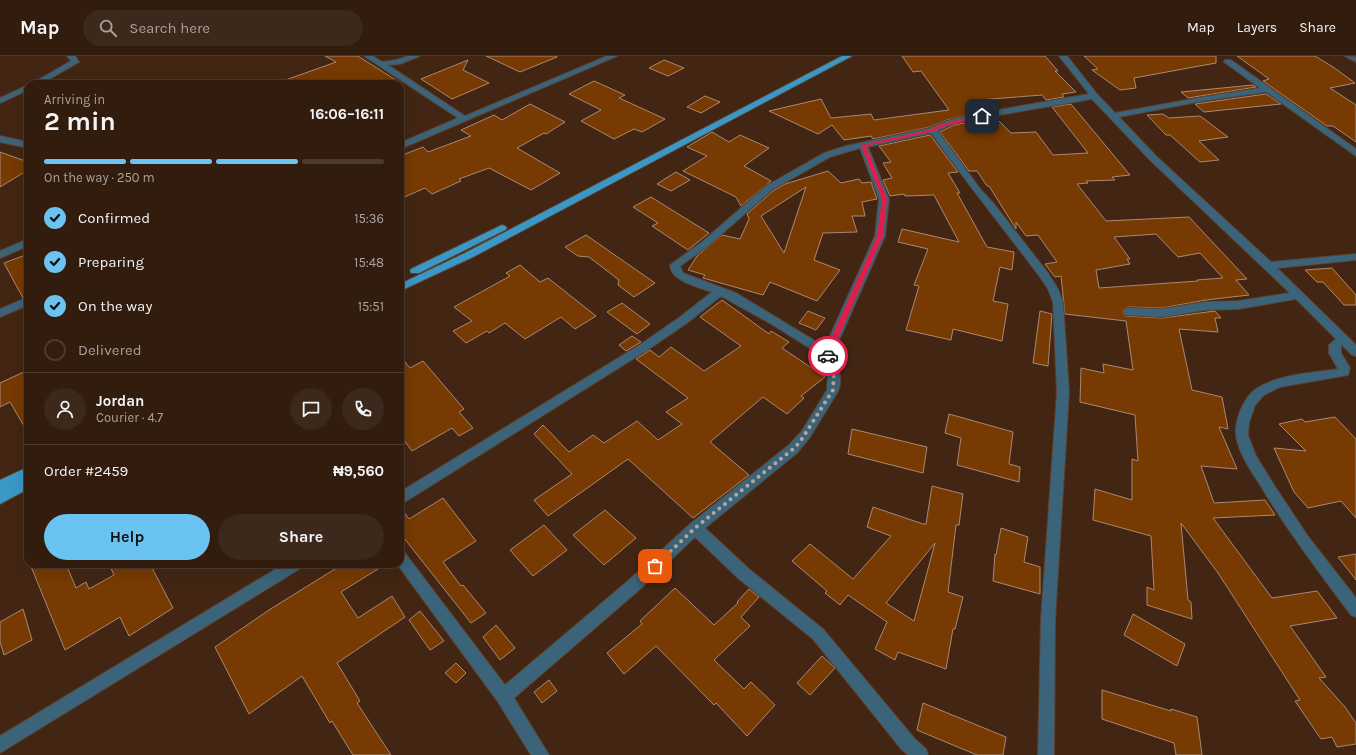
<!DOCTYPE html>
<meta charset="utf-8">
<style>
body{margin:0;font-family:Karla,sans-serif;background:#3d291c;color:#f1f3f6;height:100vh;display:flex;flex-direction:column;font-size:15px;white-space:nowrap}
*{box-sizing:border-box;margin:0}
p{font-size:13px;color:#a8a19e}
.icon{flex:none;width:22px;height:22px;fill:none;stroke:currentColor;stroke-width:2;stroke-linecap:round;stroke-linejoin:round}
.map{position:relative;flex:1;overflow:hidden}
.side{position:absolute;left:24px;top:24px;width:380px;height:488px;display:flex;flex-direction:column;background:#321c0e;border-radius:12px;box-shadow:0 4px 16px #0002,0 0 0 1px #4d3a2e}
.side>*{flex:none}
.pin{position:absolute;display:grid;place-items:center;width:34px;height:34px;color:#fff;margin:-17px;border-radius:8px;box-shadow:0 2px 6px #0006}
.courier{position:absolute;display:grid;place-items:center;width:40px;height:40px;margin:-20px;border:3px solid #e11d48;border-radius:50%;background:#fff;color:#222;box-shadow:0 1px 5px #0007}
.headline em{font-style:normal;font-weight:700}
.headline div{display:flex;flex-direction:column-reverse}
.headline{display:flex;align-items:center;justify-content:space-between;height:68px;padding:0 20px}
h1{font-size:26px;font-weight:700;line-height:30px}
.bar{display:grid;grid-template-columns:repeat(4,1fr);gap:6px 4px;align-content:center;height:48px;padding:0 20px}
.bar i{height:5px;border-radius:3px;background:#4d3a2e}
.bar .active{background:#6bc3f2}
.bar p{grid-column:span 4}
.line{display:flex;align-items:center;gap:10px;padding:0 20px;border-top:1px solid #4d3a2e}
.line div{flex:1}
.round{display:grid;place-items:center;flex:none;width:42px;height:42px;border-radius:21px;background:#3d291c}
ol{padding:0 20px;list-style:none}
li{display:flex;align-items:center;gap:12px;height:44px}
li p{margin-inline-start:auto}
li .icon{padding:4px;border-radius:50%;background:#6bc3f2;color:#111;stroke-width:4}
li:last-child{color:#a8a19e}
li i{width:22px;height:22px;border:2px solid #4d3a2e;border-radius:50%}
.action{display:flex;gap:8px;margin-top:auto;padding:8px 20px}
.action a{flex:1;height:46px;border-radius:24px;background:#6bc3f2;color:#111;font-size:16px;font-weight:700;line-height:46px;text-align:center}
.action a+a{background:#3d291c;color:#f1f3f6}
header{display:flex;align-items:center;gap:24px;box-sizing:border-box;height:56px;padding:0 20px;background:#321c0e;border-bottom:1px solid #4d3a2e}
header strong{font-size:19px}
nav{display:flex;gap:22px;margin-inline-start:auto;font-size:14px}
.search{width:280px;height:36px;background:#3d291c;display:flex;align-items:center;gap:10px;box-sizing:border-box;padding:0 14px;border-radius:22px;color:#a8a19e;font-size:15px}
.map>svg:first-child{display:block}
.building{fill:#763a02;stroke:#aa8872;fill-rule:evenodd}
.lines{fill:none;stroke-linecap:round;stroke-linejoin:round}
.minor-casing{stroke:#5c412f;stroke-width:2}
.major-casing{stroke:#5c412f;stroke-width:2}
.minor{fill:#3b647a;fill-rule:evenodd}
.major{fill:#3b98c6;fill-rule:evenodd}
.route{fill:#e11d48}
.done{stroke:#bca597;stroke-width:4;stroke-dasharray:0 7.2}
</style>
<header>
<strong>Map</strong>
<div class="search"><svg class="icon" aria-label="search" viewBox="0 0 24 24"><circle cx="10" cy="10" r="6"/><path d="M15 15l6 6"/></svg>Search here</div>
<nav><a>Map</a><a>Layers</a><a>Share</a></nav>
</header>
<div class="map">
<svg width="1356" height="699" viewBox="0 0 1356 699">
<rect width="100%" height="100%" fill="#422613"/>
<g class="building">
<polygon points="325,0 358,0 402,28 280,28 280,26 336,6"/>
<polygon points="486,0 557,0 557,1 520,16"/>
<polygon points="902,0 1045,0 1058,15 1055,15 1076,36 1062,38 1064,41 1046,44 1042,39 978,44 988,54 947,64 930,71 873,83 871,80 844,84 832,69 818,78 769,55 821,43 831,62 871,58 874,64 949,54 921,15 913,16"/>
<polygon points="1084,0 1216,0 1216,7 1134,22 1136,32 1120,34 1092,14 1098,13"/>
<polygon points="1237,0 1315,0 1333,11 1355,27 1330,32 1356,49 1356,86 1333,70 1327,70 1263,25 1269,23"/>
<polygon points="468,4 463,14 489,27 452,43 421,23"/>
<polygon points="664,4 684,12 668,20 649,12"/>
<polygon points="594,25 625,39 619,42 665,63 642,76 634,73 614,83 581,65 601,54 569,38"/>
<polygon points="1253,29 1256,31 1188,42 1181,36"/>
<polygon points="1266,38 1281,48 1204,56 1195,48"/>
<polygon points="705,40 720,46 701,57 687,51"/>
<polygon points="530,48 565,66 546,78 544,77 517,92 560,117 531,134 489,112 459,123 461,125 432,138 425,132 400,143 400,100 423,91 428,96 471,80 461,74 494,59 502,64"/>
<path d="M1071,48L1130,119L1112,121L1115,124L1086,125L1088,127L1077,128L1106,165L1189,161L1247,223L1236,224L1249,239L1206,244L1162,252L1129,251L1124,253L1123,256L1125,260L1162,262L1215,255L1221,262H1215L1218,276L1179,273L1192,334L1222,341L1228,373L1219,371L1237,413L1201,410L1214,447L1265,444L1275,459L1213,462L1272,542L1317,535L1337,562L1290,570L1326,621L1319,622L1345,651L1356,667V688L1337,691L1332,681L1321,683L1295,645L1300,644L1218,517L1181,467L1188,544L1191,546L1192,563L1147,549V531L1154,534L1151,480L1093,464L1095,433L1132,444V403L1138,405L1135,359L1080,346L1081,312L1104,317L1103,308L1133,314L1126,265L1065,258L1061,220L1055,221L1045,208L1057,206L1038,179L1026,180L1016,166V173L989,130H987L977,115H969L940,76L954,69L995,61L1011,77L1036,76L1053,99L1088,97L1052,51ZM1156,178L1178,201L1200,197L1223,222L1197,224L1198,225L1099,232L1096,214L1130,208L1127,203H1130L1114,181Z"/>
<polygon points="1163,58 1169,62 1200,60 1228,81 1199,85 1219,104 1200,106 1170,79 1166,79 1147,59"/>
<polygon points="712,76 729,86 740,79 769,92 744,110 771,125 741,150 736,141 683,115 707,100 687,91"/>
<polygon points="930,79 958,116 948,117 960,137 957,137 987,191 1014,196 1012,214 1000,211 993,245 1008,248 1002,285 953,273 951,284 906,274 919,230 914,229 928,193 898,186 902,173 959,186 934,139 905,140 904,138 890,140 883,124 892,122 883,107 891,106 879,90"/>
<polygon points="0,96 28,106 28,114 0,131"/>
<path d="M828,115L841,127L859,123L862,127L871,126L877,143L862,146L865,160H852L857,176L823,177L814,204L840,214L817,245L770,226L763,239L703,222L705,219L688,214L697,200L722,179L740,183L749,163L747,158L773,135L785,128ZM806,131L784,197L761,160Z"/>
<polygon points="676,116 690,124 671,135 657,128"/>
<polygon points="651,141 709,177 688,194 652,170 658,167 633,151"/>
<polygon points="586,179 655,227 634,241 618,229 619,224 589,201 578,200 565,191"/>
<polygon points="28,198 28,240 23,242 4,207"/>
<polygon points="520,209 540,226 548,222 596,260 575,273 561,261 525,283 505,267 489,277 487,275 466,287 453,275 472,265 454,251 510,220 506,217"/>
<polygon points="1332,212 1356,239 1356,249 1344,249 1323,226 1317,226 1305,214"/>
<polygon points="722,244 769,278 771,275 789,286 782,292 825,321 801,340 804,342 787,358 763,341 710,386 749,419 693,462 628,403 548,460 534,444 572,418 534,378 543,369 569,396 593,379 604,387 637,365 658,384 682,368 666,356 688,342 636,303 650,294 659,301 671,291 704,315 741,290 700,261"/>
<polygon points="622,247 650,268 637,278 607,256"/>
<polygon points="808,255 825,262 816,274 799,267"/>
<polygon points="1040,255 1052,258 1048,310 1033,307"/>
<polygon points="632,280 641,286 626,295 619,289"/>
<polygon points="400,300 410,312 423,305 464,353 459,356 473,372 459,380 452,372 412,395 400,379"/>
<polygon points="28,314 28,377 10,346 0,351 0,327"/>
<polygon points="949,358 1013,376 1009,408 1020,411 1019,426 957,409 961,382 945,377"/>
<polygon points="1335,361 1356,383 1356,462 1341,445 1308,452 1294,436 1274,392 1306,395 1279,368 1302,363 1305,366"/>
<polygon points="852,373 927,391 923,417 848,398"/>
<path d="M932,430L963,438L959,469H956L948,536L963,541L955,573H953L946,613L898,596L895,604L875,593L887,566L848,539L840,549L825,537L827,535L792,505L810,488L853,523L891,480L867,471L873,451L923,468H926ZM935,487L914,565L886,547Z"/>
<polygon points="443,442 476,485 443,506 461,530 463,529 486,557 471,567 400,477 400,451 409,463"/>
<polygon points="605,454 636,482 604,509 573,479"/>
<polygon points="544,469 567,494 533,520 510,494"/>
<polygon points="1001,472 1028,481 1024,506 1040,511 1040,538 993,525 995,498 996,499"/>
<polygon points="1356,498 1356,524 1338,501"/>
<polygon points="30,508 66,508 76,532 86,526 89,533 114,519 109,508 150,508 173,552 129,580 120,561 65,594"/>
<polygon points="343,508 386,508 341,536 358,562 392,540 405,561 337,607 360,645 357,647 391,699 353,699 332,665 330,667 302,620 249,658 215,591 269,554"/>
<polygon points="675,532 714,569 738,547 737,546 749,533 759,541 741,561 750,570 714,604 744,633 751,626 775,649 747,680 716,647 714,649 656,590 624,618 607,597 642,568 640,565"/>
<polygon points="23,553 32,584 4,599 0,586 0,566"/>
<polygon points="420,555 444,585 430,594 409,564"/>
<polygon points="1133,558 1185,588 1177,610 1124,579"/>
<polygon points="496,569 515,592 500,604 483,581"/>
<polygon points="822,600 835,612 810,639 797,627"/>
<polygon points="456,607 466,617 456,627 445,617"/>
<polygon points="549,624 557,635 542,647 534,636"/>
<polygon points="1102,634 1171,655 1171,653 1197,661 1202,699 1176,699 1174,687 1102,663"/>
<polygon points="923,647 1006,681 1003,699 977,699 917,674"/>
</g>
<g class="lines">
<g class="minor-casing">
<g id="minor">
<polygon points="67,0 75,0 79,6 41,28 31,28 71,5"/>
<polygon points="364,0 373,0 382,6 396,4 408,0 420,0 400,8 388,9 465,60 607,0 617,0 400,93 400,87 458,62"/>
<path d="M1059,0H1067L1097,38L1115,57L1203,41L1260,32L1224,6L1225,4H1231L1356,93V100L1266,36L1203,45L1119,61L1156,100L1271,206L1356,198V204L1277,212L1356,289V300L1352,299L1342,289L1341,291V297L1350,312L1348,319L1280,331L1264,339L1255,349L1249,367L1248,379L1256,400L1274,429L1307,479L1356,542V561L1351,559C1319,516 1286,473 1259,427C1250,414 1237,394 1236,378C1235,363 1244,341 1256,333C1278,318 1313,317 1338,313L1329,297V289L1336,283L1296,243L1238,253L1205,254L1162,261L1125,259L1124,256L1125,253L1129,252L1162,253L1205,246L1238,245L1290,237L1150,104L1092,43L969,64L953,68L938,75L981,134L994,148L1048,217L1058,233L1063,246L1069,336L1055,564L1054,699H1038L1041,564L1057,336L1053,246L1048,233L1040,221C1004,173 966,126 931,77L868,91L889,143L885,180L833,298C838,310 844,325 837,337L810,381L797,397L705,472L749,513L823,573L914,682L926,693L928,699H908L902,694L813,583L739,523L695,481L639,534L514,642L549,699H531L498,646L397,508H400V495L405,497L505,629L629,524L690,468L789,389L802,375L827,334L828,315L822,300L773,269L721,240L687,267L649,293L400,449V436L641,288L680,261L712,236C699,231 670,225 670,209L702,186L766,130L824,97L846,90L930,72L947,65L969,59L1089,38ZM860,92L879,143L875,180L825,291L736,237L683,217L680,210L708,190L772,134L830,101Z"/>
<polygon points="1345,0 1356,1 1356,6"/>
<polygon points="28,29 28,34 0,47 0,42"/>
<polygon points="0,80 28,86 28,92 0,86"/>
<polygon points="28,183 28,190 0,202 0,195"/>
<polygon points="28,241 28,249 0,261 0,253"/>
<polygon points="284,508 303,508 301,512 0,697 0,680"/>
</g>
</g>
<g class="major-casing">
<g id="major">
<polygon points="842,0 852,0 473,201 400,235 400,228 465,197"/>
<polygon points="502,169 505,170 507,172 505,174 419,217 411,217 410,215 411,213"/>
<polygon points="28,411 28,433 0,448 0,424"/>
</g>
</g>
<use href="#minor" class="minor"/>
<use href="#major" class="major"/>
</g>
<polygon class="route" points="982,58 983,61 942,71 935,75 866,90 887,143 883,180 831,298 831,300 830,302 826,302 824,298 877,180 882,143 861,89 932,73 939,69"/>
<g class="lines">
<polyline class="done" points="655,510 695,472 793,393 800,386 833,334 834,315 828,300"/>
</g>
</svg>
<div class="pin" style="left:655px;top:510px;background:#ea580c"><svg class="icon" aria-label="bag" viewBox="0 0 24 24"><path d="M5 8h14l-1 12H6zM9 8a3 3 0 0 1 6 0"/></svg></div>
<div class="pin" style="left:982px;top:60px;background:#1f2937"><svg class="icon" aria-label="home" viewBox="0 0 24 24"><path d="M3 11l9-7 9 7M6 9v11h12V9"/></svg></div>
<div class="courier" style="left:828px;top:300px"><svg class="icon" aria-label="car" viewBox="0 0 24 24"><path d="M5 17H2v-5l4-1 3-4h7l3 4 3 1v5h-3M9 17h6M6 11h13"/><circle cx="7" cy="17" r="2"/><circle cx="17" cy="17" r="2"/></svg></div>
<section class="side">
<div class="headline"><div><h1>2 min</h1><p>Arriving in</p></div><em>16:06–16:11</em></div>
<div class="bar"><i class="active"></i><i class="active"></i><i class="active"></i><i></i><p>On the way · 250 m</p></div>
<ol>
<li><svg class="icon" aria-label="check" viewBox="0 0 24 24"><path d="M5 12l5 5 9-10"/></svg>Confirmed<p>15:36</p></li>
<li><svg class="icon" aria-label="check" viewBox="0 0 24 24"><path d="M5 12l5 5 9-10"/></svg>Preparing<p>15:48</p></li>
<li><svg class="icon" aria-label="check" viewBox="0 0 24 24"><path d="M5 12l5 5 9-10"/></svg>On the way<p>15:51</p></li>
<li><i></i>Delivered</li>
</ol>
<div class="line" style="height:72px"><a class="round"><svg class="icon" aria-label="person" viewBox="0 0 24 24"><circle cx="12" cy="8" r="4"/><path d="M4 21q1-7 8-7t8 7"/></svg></a><div><b>Jordan</b><p>Courier · 4.7</p></div><a class="round"><svg class="icon" aria-label="chat" viewBox="0 0 24 24"><path d="M4 5h16v11H9l-5 4z"/></svg></a><a class="round"><svg class="icon" aria-label="phone" viewBox="0 0 24 24"><path d="M5 4h4l2 5-3 2q2 4 5 5l2-3 5 2v4C11 20 4 13 5 4z"/></svg></a></div>
<div class="line" style="height:52px"><div>Order #2459</div><b>₦9,560</b></div>
<div class="action"><a>Help</a><a>Share</a></div>
</section>
</div>
